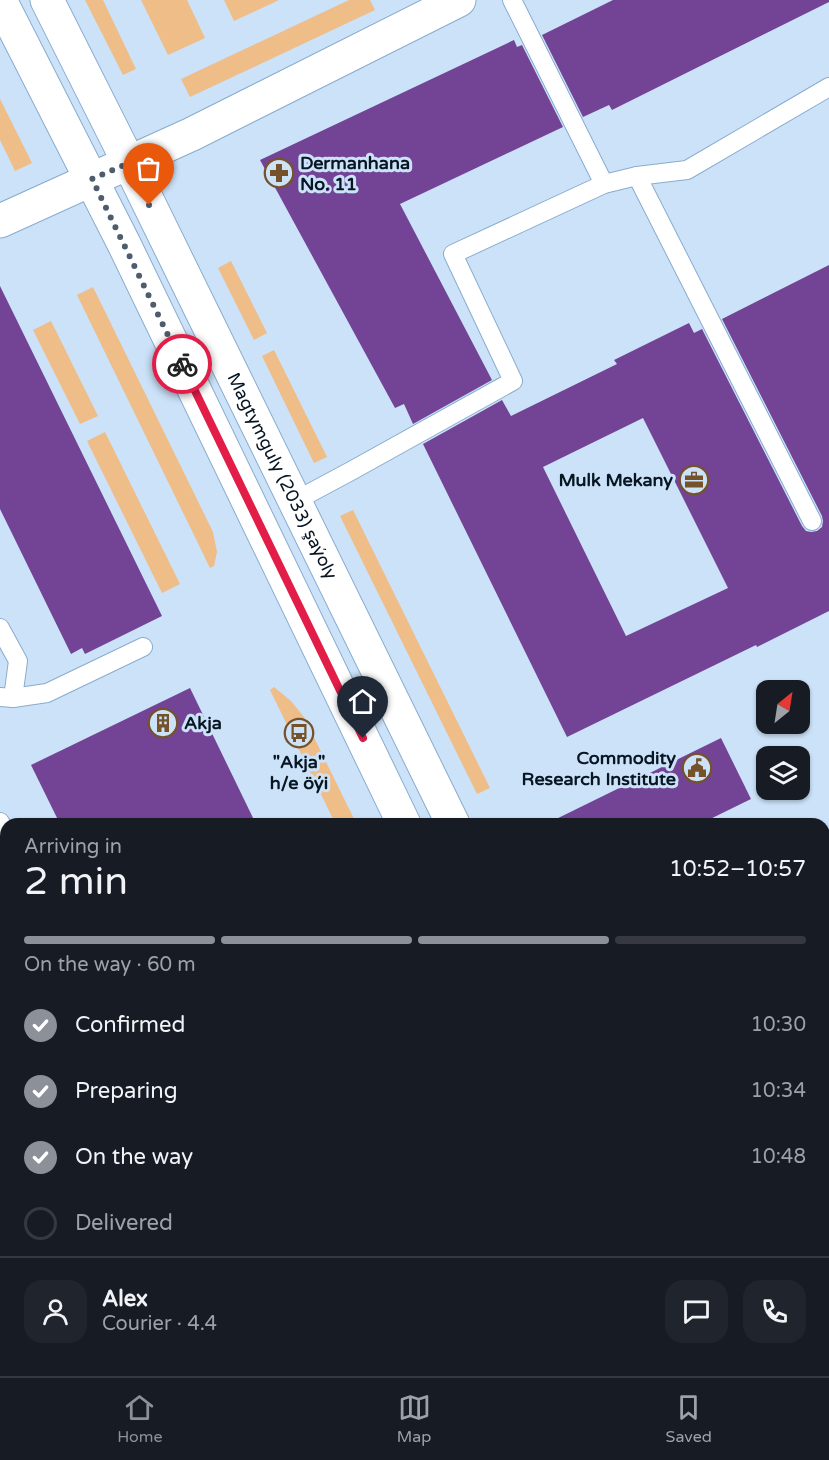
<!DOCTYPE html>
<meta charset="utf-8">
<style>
body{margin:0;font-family:"Varela Round",sans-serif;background:#20242c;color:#f1f3f6;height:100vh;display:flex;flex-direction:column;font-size:22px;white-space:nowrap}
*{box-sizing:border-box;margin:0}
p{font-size:20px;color:#9ea1a6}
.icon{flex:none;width:33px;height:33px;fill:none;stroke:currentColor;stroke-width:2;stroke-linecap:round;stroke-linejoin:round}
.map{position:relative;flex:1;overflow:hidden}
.drawer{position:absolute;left:0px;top:818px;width:830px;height:560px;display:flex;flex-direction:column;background:#171b24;border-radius:18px 18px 0 0;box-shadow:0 2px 4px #0004}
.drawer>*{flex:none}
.needle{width:39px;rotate:30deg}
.tools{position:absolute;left:756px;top:680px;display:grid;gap:12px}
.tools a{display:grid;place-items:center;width:54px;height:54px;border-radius:12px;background:#171b24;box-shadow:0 2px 4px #0004;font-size:30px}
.pin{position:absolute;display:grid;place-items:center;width:51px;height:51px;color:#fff;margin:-62px -26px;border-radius:50% 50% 50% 0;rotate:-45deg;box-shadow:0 0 6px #0007}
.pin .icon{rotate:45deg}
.courier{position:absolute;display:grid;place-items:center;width:60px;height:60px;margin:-30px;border:4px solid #e11d48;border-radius:50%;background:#fff;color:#222;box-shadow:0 2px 8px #0007}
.head em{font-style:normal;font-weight:600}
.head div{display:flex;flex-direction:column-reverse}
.head{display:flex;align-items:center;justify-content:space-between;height:102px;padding:0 24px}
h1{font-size:39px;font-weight:600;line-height:45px}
.bar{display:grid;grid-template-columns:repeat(4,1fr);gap:9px 6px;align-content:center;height:72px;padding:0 24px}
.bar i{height:8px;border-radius:4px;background:#363941}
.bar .selected{background:#8c9099}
.bar p{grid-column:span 4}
.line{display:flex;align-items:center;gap:15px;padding:0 24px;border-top:2px solid #363941}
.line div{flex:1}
.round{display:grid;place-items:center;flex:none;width:63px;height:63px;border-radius:18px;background:#20242c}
ol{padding:0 24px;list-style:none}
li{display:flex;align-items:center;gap:18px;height:66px}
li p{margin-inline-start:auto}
li .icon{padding:6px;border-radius:50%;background:#8c9099;color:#fff;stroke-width:4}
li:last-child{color:#9ea1a6}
li i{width:33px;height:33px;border:3px solid #363941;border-radius:50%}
.menu{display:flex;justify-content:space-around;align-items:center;height:84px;border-top:2px solid #363941;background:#171b24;font-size:16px;color:#9ea1a6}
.menu a{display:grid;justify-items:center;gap:3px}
.menu .selected{color:#8c9099}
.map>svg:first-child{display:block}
.green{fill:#eebd88}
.building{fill:#734496;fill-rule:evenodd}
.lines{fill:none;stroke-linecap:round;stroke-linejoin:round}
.lane-casing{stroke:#88accf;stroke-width:20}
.street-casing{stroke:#88accf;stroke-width:35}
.secondary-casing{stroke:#88accf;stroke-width:35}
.lane{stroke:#fff;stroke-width:18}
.street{stroke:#fff;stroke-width:33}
.secondary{stroke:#fff;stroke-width:33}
.done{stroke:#4d5d6d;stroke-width:6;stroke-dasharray:0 10.8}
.route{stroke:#e11d48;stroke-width:8}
.labels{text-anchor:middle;stroke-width:6;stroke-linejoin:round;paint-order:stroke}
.poi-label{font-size:18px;font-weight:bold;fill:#081522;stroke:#cce2f8;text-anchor:start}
.street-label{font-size:18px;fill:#081522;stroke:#cce2f8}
</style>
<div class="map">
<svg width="829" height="1376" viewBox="0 0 829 1376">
<rect width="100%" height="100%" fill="#cce2f8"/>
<g class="green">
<polygon points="85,0 103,0 136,69 123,75"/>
<polygon points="141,0 187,0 205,38 168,55"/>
<polygon points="224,0 279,0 234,21"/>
<polygon points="349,0 370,0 375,10 190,97 181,79"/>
<polygon points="0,99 32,163 15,171 0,140"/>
<polygon points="231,261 267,333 254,340 218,268"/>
<polygon points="93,287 213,532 217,552 214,566 210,568 77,295"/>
<polygon points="51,321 98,416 80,424 33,330"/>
<polygon points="274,350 327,457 314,463 262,356"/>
<polygon points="105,432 180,584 162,593 87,441"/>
<polygon points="353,510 490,788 477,794 340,516"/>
<polygon points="274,687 291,701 304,717 356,823 335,823 270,690"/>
</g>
<g class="building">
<polygon points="613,0 829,0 829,2 612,110 609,105 583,117 542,35"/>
<polygon points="514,40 517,47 522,45 563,127 400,204 492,380 413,424 404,404 395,408 260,160"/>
<path d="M829,265V611L757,647L756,645L567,737L423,444L502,400L511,416L617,364L614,360L689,323L694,333L702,329L802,526L806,531L811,532L817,531L822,527L823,521L822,516L722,319ZM643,418L728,588L626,636L543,467Z"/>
<polygon points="0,286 162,616 85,654 82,648 71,654 0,509"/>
<polygon points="190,688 256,824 60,824 31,765"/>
<polygon points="721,738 751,799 700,824 546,824"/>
</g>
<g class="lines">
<g class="lane-casing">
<g id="lane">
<polyline points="512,0 604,184"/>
<polyline points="637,176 812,521"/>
<polyline points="295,501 351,471 513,381 453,254 604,184 637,176 687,170 829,87"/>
<polyline points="0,628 18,661 13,698"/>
<polyline points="0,697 13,698 47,693 143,647"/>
<polyline points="0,822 6,833"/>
<polyline points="824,1033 829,1031"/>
<polyline points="0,1329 6,1325"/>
<polyline points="68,1371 72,1376"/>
<polyline points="305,1376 309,1371"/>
</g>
</g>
<g class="street-casing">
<polyline id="street" points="0,221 192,134 459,0"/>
</g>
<g class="secondary-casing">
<g id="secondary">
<polyline points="0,0 124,244 404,824"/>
<path id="s1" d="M47,0L129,163L453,824"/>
<polyline points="670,1371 672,1376"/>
<polyline points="726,1371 728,1376"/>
</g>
</g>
<use href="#lane" class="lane"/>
<use href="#street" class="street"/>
<use href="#secondary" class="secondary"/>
</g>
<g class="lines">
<polyline class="done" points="149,205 129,163 92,179 182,364"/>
<polyline class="route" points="182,364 363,738"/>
</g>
<defs>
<g id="pharmacy-ring" transform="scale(1.5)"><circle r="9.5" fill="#cce2f8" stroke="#75522a" stroke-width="1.5"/><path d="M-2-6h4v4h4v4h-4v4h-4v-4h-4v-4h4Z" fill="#75522a"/></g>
<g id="office-ring" transform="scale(1.5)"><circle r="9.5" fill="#cce2f8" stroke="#75522a" stroke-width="1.5"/><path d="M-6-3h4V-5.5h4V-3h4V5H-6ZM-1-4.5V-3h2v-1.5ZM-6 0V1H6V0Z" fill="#75522a"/></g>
<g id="building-ring" transform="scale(1.5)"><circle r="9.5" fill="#cce2f8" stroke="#75522a" stroke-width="1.5"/><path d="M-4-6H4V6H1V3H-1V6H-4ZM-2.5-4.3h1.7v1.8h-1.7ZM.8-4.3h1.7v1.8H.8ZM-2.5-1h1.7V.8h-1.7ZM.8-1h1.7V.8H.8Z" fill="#75522a"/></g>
<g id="bus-ring" transform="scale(1.5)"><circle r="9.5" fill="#cce2f8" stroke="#75522a" stroke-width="1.5"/><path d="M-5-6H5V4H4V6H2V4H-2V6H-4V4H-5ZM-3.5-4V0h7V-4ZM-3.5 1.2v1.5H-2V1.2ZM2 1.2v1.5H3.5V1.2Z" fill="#75522a"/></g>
<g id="civic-ring" transform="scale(1.5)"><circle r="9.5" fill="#cce2f8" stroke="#75522a" stroke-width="1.5"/><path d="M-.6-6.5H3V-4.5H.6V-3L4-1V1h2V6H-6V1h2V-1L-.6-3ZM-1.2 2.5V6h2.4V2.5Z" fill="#75522a"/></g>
</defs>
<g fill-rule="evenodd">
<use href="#pharmacy-ring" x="279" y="173"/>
<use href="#office-ring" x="694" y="480"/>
<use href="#building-ring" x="163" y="723"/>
<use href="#bus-ring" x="299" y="733"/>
<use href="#civic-ring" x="697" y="768"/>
</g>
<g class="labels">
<g class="poi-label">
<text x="300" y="169">Dermanhana<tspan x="300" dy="21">No. 11</tspan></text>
<text x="673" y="486" text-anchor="end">Mulk Mekany</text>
<text x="184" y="729">Akja</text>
<text x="676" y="764" text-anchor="end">Commodity<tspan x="676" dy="21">Research Institute</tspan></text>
<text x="299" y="768" text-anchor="middle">"Akja"<tspan x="299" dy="21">h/e öýi</tspan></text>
</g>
<g class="street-label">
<text dy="6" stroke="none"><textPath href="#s1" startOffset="531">Magtymguly (2033) şaýoly</textPath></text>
</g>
</g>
</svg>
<div class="tools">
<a><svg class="needle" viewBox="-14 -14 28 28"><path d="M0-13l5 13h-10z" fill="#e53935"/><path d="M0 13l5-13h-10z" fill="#9ea1a6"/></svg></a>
<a><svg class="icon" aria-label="layers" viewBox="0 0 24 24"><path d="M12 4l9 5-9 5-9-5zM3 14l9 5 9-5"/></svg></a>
</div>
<div class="pin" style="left:149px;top:205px;background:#ea580c"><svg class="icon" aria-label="bag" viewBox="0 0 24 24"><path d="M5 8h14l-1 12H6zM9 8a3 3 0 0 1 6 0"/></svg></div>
<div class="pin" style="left:363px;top:738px;background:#1f2937"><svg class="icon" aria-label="home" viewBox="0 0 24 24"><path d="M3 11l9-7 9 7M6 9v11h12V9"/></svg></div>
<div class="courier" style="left:182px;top:364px"><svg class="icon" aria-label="bike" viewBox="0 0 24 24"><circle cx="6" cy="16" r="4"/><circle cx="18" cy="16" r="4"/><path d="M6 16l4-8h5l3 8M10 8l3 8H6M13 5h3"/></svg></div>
<section class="drawer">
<div class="head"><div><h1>2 min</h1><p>Arriving in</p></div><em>10:52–10:57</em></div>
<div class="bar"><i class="selected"></i><i class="selected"></i><i class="selected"></i><i></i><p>On the way · 60 m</p></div>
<ol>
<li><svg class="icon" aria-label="check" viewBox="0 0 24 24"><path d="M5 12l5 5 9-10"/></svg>Confirmed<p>10:30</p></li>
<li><svg class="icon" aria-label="check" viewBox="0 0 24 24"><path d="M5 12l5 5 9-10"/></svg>Preparing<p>10:34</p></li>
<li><svg class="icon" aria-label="check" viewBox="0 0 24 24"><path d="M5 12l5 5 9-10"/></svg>On the way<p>10:48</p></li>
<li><i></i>Delivered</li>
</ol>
<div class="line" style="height:108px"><a class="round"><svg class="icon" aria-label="person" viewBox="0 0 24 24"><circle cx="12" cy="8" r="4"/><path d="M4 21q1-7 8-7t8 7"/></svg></a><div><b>Alex</b><p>Courier · 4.4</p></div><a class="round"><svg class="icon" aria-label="chat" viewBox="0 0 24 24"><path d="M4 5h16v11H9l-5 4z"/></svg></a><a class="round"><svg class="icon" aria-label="phone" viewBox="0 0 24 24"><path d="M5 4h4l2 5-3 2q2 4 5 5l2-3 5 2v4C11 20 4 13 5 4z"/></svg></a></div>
</section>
</div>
<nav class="menu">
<a class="selected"><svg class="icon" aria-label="home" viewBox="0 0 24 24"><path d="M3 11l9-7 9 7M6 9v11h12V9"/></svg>Home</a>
<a><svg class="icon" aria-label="map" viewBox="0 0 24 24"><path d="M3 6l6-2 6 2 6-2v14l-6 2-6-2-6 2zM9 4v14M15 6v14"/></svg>Map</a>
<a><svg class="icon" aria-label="saved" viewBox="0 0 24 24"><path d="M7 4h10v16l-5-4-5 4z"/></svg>Saved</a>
</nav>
